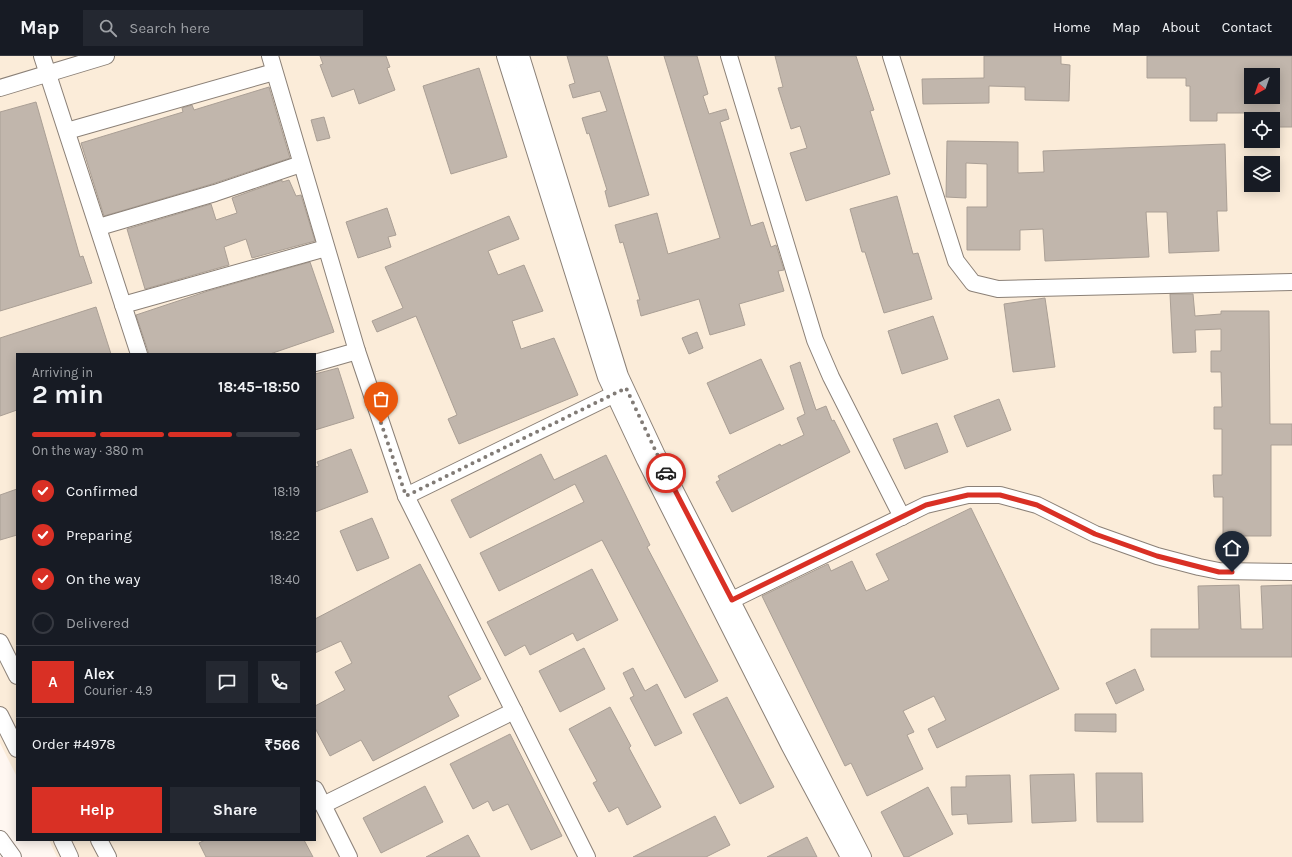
<!DOCTYPE html>
<meta charset="utf-8">
<style>
body{margin:0;font-family:Karla,sans-serif;background:#242831;color:#f1f3f6;height:100vh;display:flex;flex-direction:column;font-size:15px;white-space:nowrap}
*{box-sizing:border-box;margin:0}
p{font-size:13px;color:#9ea1a6}
.icon{flex:none;width:22px;height:22px;fill:none;stroke:currentColor;stroke-width:2;stroke-linecap:round;stroke-linejoin:round}
.map{position:relative;flex:1;overflow:hidden}
.details{position:absolute;left:16px;top:297px;width:300px;height:488px;display:flex;flex-direction:column;background:#171b24;border-radius:0px;box-shadow:0 2px 10px #0003}
.details>*{flex:none}
.needle{width:26px;rotate:220deg}
.tools{position:absolute;left:1244px;top:12px;display:grid;gap:8px}
.tools a{display:grid;place-items:center;width:36px;height:36px;border-radius:0px;background:#171b24;box-shadow:0 2px 10px #0003;font-size:20px}
.pin{position:absolute;display:grid;place-items:center;width:34px;height:34px;color:#fff;margin:-41px -17px;border-radius:50% 50% 50% 0;rotate:-45deg;box-shadow:0 0 4px #0007}
.pin .icon{rotate:45deg}
.courier{position:absolute;display:grid;place-items:center;width:40px;height:40px;margin:-20px;border:3px solid #d93025;border-radius:50%;background:#fff;color:#222;box-shadow:0 1px 5px #0007}
.head em{font-style:normal;font-weight:700}
.head div{display:flex;flex-direction:column-reverse}
.head{display:flex;align-items:center;justify-content:space-between;height:68px;padding:0 16px}
h1{font-size:26px;font-weight:700;line-height:30px}
.bar{display:grid;grid-template-columns:repeat(4,1fr);gap:6px 4px;align-content:center;height:48px;padding:0 16px}
.bar i{height:5px;border-radius:3px;background:#363941}
.bar .selected{background:#d93025}
.bar p{grid-column:span 4}
.line{display:flex;align-items:center;gap:10px;padding:0 16px;border-top:1px solid #363941}
.line div{flex:1}
.round{display:grid;place-items:center;flex:none;width:42px;height:42px;border-radius:0px;background:#242831}
ol{padding:0 16px;list-style:none}
li{display:flex;align-items:center;gap:12px;height:44px}
li p{margin-inline-start:auto}
li .icon{padding:4px;border-radius:50%;background:#d93025;color:#fff;stroke-width:4}
li:last-child{color:#9ea1a6}
li i{width:22px;height:22px;border:2px solid #363941;border-radius:50%}
.cta{display:flex;gap:8px;margin-top:auto;padding:8px 16px}
.cta a{flex:1;height:46px;border-radius:0px;background:#d93025;color:#fff;font-size:16px;font-weight:700;line-height:46px;text-align:center}
.cta a+a{background:#242831;color:#f1f3f6}
header{display:flex;align-items:center;gap:24px;box-sizing:border-box;height:56px;padding:0 20px;background:#171b24;border-bottom:1px solid #363941}
header strong{font-size:19px}
nav{display:flex;gap:22px;margin-inline-start:auto;font-size:14px}
.search{width:280px;height:36px;background:#242831;display:flex;align-items:center;gap:10px;box-sizing:border-box;padding:0 14px;border-radius:0px;color:#9ea1a6;font-size:15px}
.map>svg:first-child{display:block}
.industrial{fill:#fbecd9;fill-rule:evenodd}
.building{fill:#c1b6ac;stroke:#aa9f95;fill-rule:evenodd}
.lines{fill:none;stroke-linecap:round;stroke-linejoin:round}
.minor-casing{stroke:#8b8077;stroke-width:18}
.minor{stroke:#fff;stroke-width:16}
.done{stroke:#817b76;stroke-width:4;stroke-dasharray:0 7.2}
.route{stroke:#d93025;stroke-width:5}
</style>
<header>
<strong>Map</strong>
<div class="search"><svg class="icon" aria-label="search" viewBox="0 0 24 24"><circle cx="10" cy="10" r="6"/><path d="M15 15l6 6"/></svg>Search here</div>
<nav><a>Home</a><a>Map</a><a>About</a><a>Contact</a></nav>
</header>
<div class="map">
<svg width="1292" height="801" viewBox="0 0 1292 801">
<rect width="100%" height="100%" fill="#fff7f1"/>
<path class="industrial" d="M0,0H1292V801H57L49,784H315V298H17V721L0,687ZM1251,19H1273V41H1251ZM1251,63H1273V85H1251ZM1251,107H1273V129H1251Z"/>
<g class="building">
<polygon points="320,0 386,0 390,11 387,12 395,34 359,48 354,33 332,41 320,9 323,8"/>
<polygon points="567,0 607,0 649,139 609,151 605,135 607,134 589,77 587,78 582,62 607,55 600,35 573,42 569,29 575,27"/>
<polygon points="664,0 697,0 708,38 703,40 709,58 726,53 729,63 720,66 751,170 763,166 771,191 776,189 784,214 778,215 784,235 739,248 745,269 710,279 699,243 641,260 637,244 640,244 623,186 620,187 615,169 657,157 668,198 720,182"/>
<polygon points="775,0 856,0 874,54 870,55 890,118 806,145 790,97 807,92 800,70 791,73 778,32 783,31"/>
<polygon points="984,0 1061,0 1061,8 1070,9 1069,45 1025,44 1025,31 989,30 989,47 923,48 922,23 984,22"/>
<path d="M1147,0H1292V71H1278V57H1217V65H1190V30H1186V22H1147ZM1251,19H1276L1277,41H1251Z"/>
<polygon points="479,12 507,101 451,118 423,30"/>
<polygon points="269,31 290,102 212,128 104,160 81,87 183,56 182,52 192,49 194,54"/>
<polygon points="36,46 80,201 83,200 92,227 0,255 0,56"/>
<polygon points="324,61 330,82 317,85 311,64"/>
<polygon points="947,85 1018,86 1018,117 1044,116 1043,95 1225,88 1227,155 1217,155 1219,195 1169,197 1167,156 1146,156 1149,201 1045,205 1043,173 1020,174 1020,194 967,194 967,151 987,151 987,108 966,107 966,142 946,141"/>
<polygon points="282,124 282,126 289,124 296,140 301,139 315,185 252,202 246,183 224,191 229,209 145,233 127,173 211,148 216,164 237,157 232,142"/>
<polygon points="897,140 913,198 918,197 932,243 884,257 865,196 862,196 850,153"/>
<polygon points="387,152 396,179 388,181 391,191 358,202 346,166"/>
<polygon points="509,160 519,183 488,195 498,219 524,209 543,255 512,265 521,293 554,282 578,339 459,388 448,363 457,359 416,260 377,276 372,265 403,252 385,211"/>
<polygon points="310,206 334,276 270,298 149,298 136,259 208,235"/>
<polygon points="1170,238 1193,238 1195,260 1221,258 1221,255 1269,255 1270,368 1292,368 1292,389 1271,389 1271,480 1223,480 1223,441 1214,441 1213,419 1222,419 1222,373 1214,373 1214,351 1222,351 1221,316 1211,316 1211,295 1221,295 1221,273 1195,274 1196,296 1173,297"/>
<polygon points="1045,242 1055,311 1013,316 1004,248"/>
<polygon points="96,251 111,298 17,298 17,354 0,360 0,282"/>
<polygon points="933,260 948,303 902,318 888,275"/>
<polygon points="697,276 703,292 689,298 682,282"/>
<polygon points="761,303 784,353 730,378 707,327"/>
<polygon points="800,306 816,354 826,350 832,365 834,364 850,396 732,456 716,426 720,424 718,420 780,388 781,390 804,379 797,362 805,358 790,310"/>
<polygon points="338,312 354,362 315,374 315,318"/>
<polygon points="999,343 1011,374 967,391 954,360"/>
<polygon points="937,367 948,396 905,413 893,383"/>
<polygon points="351,393 368,436 315,456 315,411 319,410 317,406"/>
<polygon points="541,398 554,424 606,399 650,489 647,491 718,625 685,642 602,484 499,535 480,497 584,446 575,428 470,482 451,444"/>
<polygon points="17,433 17,479 0,484 0,439"/>
<polygon points="971,452 1059,633 937,692 928,673 946,664 934,640 903,655 914,676 907,679 923,713 867,740 851,707 845,710 762,540 828,508 831,515 852,505 866,535 889,524 876,498"/>
<polygon points="372,462 389,502 357,515 340,475"/>
<polygon points="420,508 481,623 448,640 459,660 373,705 361,684 330,700 315,672 315,650 345,634 335,616 352,607 341,585 315,597 315,563"/>
<polygon points="592,513 618,564 577,585 573,577 530,599 525,589 505,600 487,566"/>
<polygon points="1239,529 1241,573 1263,573 1261,530 1292,529 1292,601 1151,601 1151,573 1199,573 1198,530"/>
<polygon points="584,592 605,633 560,656 539,615"/>
<polygon points="633,612 645,635 657,628 682,677 655,690 630,642 634,640 623,617"/>
<polygon points="1135,613 1144,634 1116,648 1106,627"/>
<polygon points="727,641 774,731 740,748 693,658"/>
<polygon points="610,651 631,690 629,692 661,751 627,769 618,751 609,756 593,727 597,725 569,673"/>
<polygon points="1075,658 1116,658 1116,676 1075,675"/>
<polygon points="510,678 562,780 531,794 508,748 493,755 488,745 473,753 450,708"/>
<polygon points="1096,717 1142,717 1143,766 1097,766"/>
<polygon points="1074,718 1076,765 1032,767 1030,719"/>
<polygon points="1010,719 1012,766 968,768 967,758 952,759 951,731 966,731 966,720"/>
<polygon points="425,730 443,766 381,797 363,762"/>
<polygon points="928,731 953,778 908,801 904,801 881,756"/>
<polygon points="715,760 730,789 706,801 633,801"/>
<polygon points="468,779 480,801 426,801"/>
<polygon points="807,781 817,801 767,801"/>
<polygon points="205,784 304,784 313,801 206,801 199,787"/>
</g>
<g class="lines">
<g class="minor-casing">
<g id="minor">
<polyline points="42,0 139,298"/>
<polyline points="270,0 357,295 406,440 587,801"/>
<polyline points="505,0 606,321 645,404 789,689 849,801"/>
<polyline points="521,0 620,320 656,397 863,801"/>
<polyline points="729,0 815,284 831,321 902,461"/>
<polyline points="891,0 956,205 973,227 998,233 1292,226"/>
<polyline points="0,32 106,0"/>
<polyline points="67,75 274,16"/>
<polyline points="99,171 215,137 301,108"/>
<polyline points="123,249 326,192"/>
<polyline points="315,307 357,295"/>
<polyline points="406,440 623,334"/>
<polyline points="732,544 926,449 968,439 1000,439 1037,449 1095,478 1157,500 1199,511 1219,515 1292,516"/>
<polyline points="0,586 17,620"/>
<polyline points="0,659 17,693"/>
<polyline points="315,733 349,801"/>
<polyline points="323,749 514,655"/>
<polyline points="0,783 13,801"/>
<polyline points="62,784 70,801"/>
<polyline points="99,784 108,801"/>
</g>
</g>
<use href="#minor" class="minor"/>
</g>
<g class="lines">
<polyline class="done" points="381,367 406,440 626,332 666,417"/>
<polyline class="route" points="666,417 732,544 926,449 968,439 1000,439 1037,449 1095,478 1157,500 1219,516 1232,516"/>
</g>
</svg>
<div class="tools">
<a><svg class="needle" viewBox="-14 -14 28 28"><path d="M0-13l5 13h-10z" fill="#e53935"/><path d="M0 13l5-13h-10z" fill="#9ea1a6"/></svg></a>
<a><svg class="icon" aria-label="locate" viewBox="0 0 24 24"><circle cx="12" cy="12" r="6"/><path d="M12 2v4M12 18v4M2 12h4M18 12h4"/></svg></a>
<a><svg class="icon" aria-label="layers" viewBox="0 0 24 24"><path d="M12 4l9 5-9 5-9-5zM3 14l9 5 9-5"/></svg></a>
</div>
<div class="pin" style="left:381px;top:367px;background:#ea580c"><svg class="icon" aria-label="bag" viewBox="0 0 24 24"><path d="M5 8h14l-1 12H6zM9 8a3 3 0 0 1 6 0"/></svg></div>
<div class="pin" style="left:1232px;top:516px;background:#1f2937"><svg class="icon" aria-label="home" viewBox="0 0 24 24"><path d="M3 11l9-7 9 7M6 9v11h12V9"/></svg></div>
<div class="courier" style="left:666px;top:417px"><svg class="icon" aria-label="car" viewBox="0 0 24 24"><path d="M5 17H2v-5l4-1 3-4h7l3 4 3 1v5h-3M9 17h6M6 11h13"/><circle cx="7" cy="17" r="2"/><circle cx="17" cy="17" r="2"/></svg></div>
<section class="details">
<div class="head"><div><h1>2 min</h1><p>Arriving in</p></div><em>18:45–18:50</em></div>
<div class="bar"><i class="selected"></i><i class="selected"></i><i class="selected"></i><i></i><p>On the way · 380 m</p></div>
<ol>
<li><svg class="icon" aria-label="check" viewBox="0 0 24 24"><path d="M5 12l5 5 9-10"/></svg>Confirmed<p>18:19</p></li>
<li><svg class="icon" aria-label="check" viewBox="0 0 24 24"><path d="M5 12l5 5 9-10"/></svg>Preparing<p>18:22</p></li>
<li><svg class="icon" aria-label="check" viewBox="0 0 24 24"><path d="M5 12l5 5 9-10"/></svg>On the way<p>18:40</p></li>
<li><i></i>Delivered</li>
</ol>
<div class="line" style="height:72px"><b class="round" style="background:#d93025;color:#fff">A</b><div><b>Alex</b><p>Courier · 4.9</p></div><a class="round"><svg class="icon" aria-label="chat" viewBox="0 0 24 24"><path d="M4 5h16v11H9l-5 4z"/></svg></a><a class="round"><svg class="icon" aria-label="phone" viewBox="0 0 24 24"><path d="M5 4h4l2 5-3 2q2 4 5 5l2-3 5 2v4C11 20 4 13 5 4z"/></svg></a></div>
<div class="line" style="height:52px"><div>Order #4978</div><b>₹566</b></div>
<div class="cta"><a>Help</a><a>Share</a></div>
</section>
</div>
